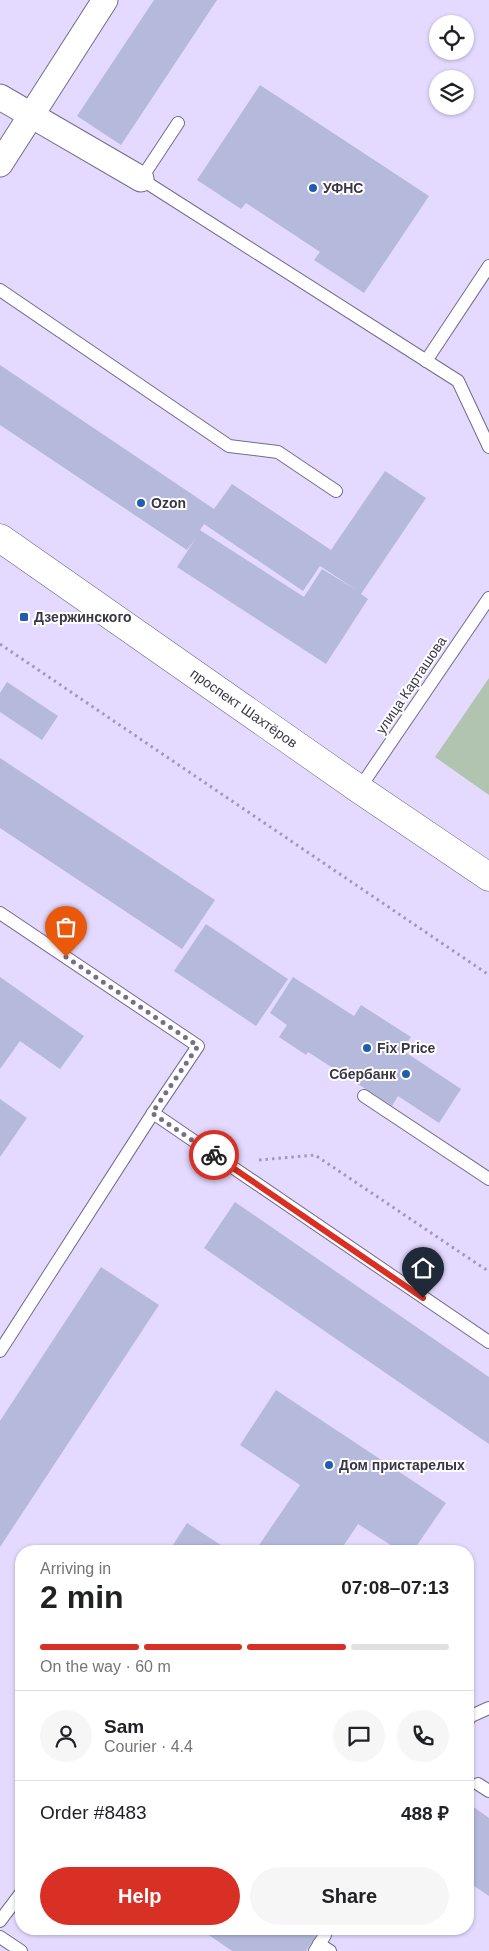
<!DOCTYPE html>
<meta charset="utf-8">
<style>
body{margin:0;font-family:Helvetica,sans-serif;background:#f6f6f6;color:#202124;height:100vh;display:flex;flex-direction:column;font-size:19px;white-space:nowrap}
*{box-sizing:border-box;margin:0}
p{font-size:16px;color:#757577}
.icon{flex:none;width:28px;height:28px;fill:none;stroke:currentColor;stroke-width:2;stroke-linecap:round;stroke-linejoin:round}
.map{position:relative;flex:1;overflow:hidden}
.panel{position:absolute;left:15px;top:1545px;width:459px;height:390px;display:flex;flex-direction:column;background:#fff;border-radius:20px;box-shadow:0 1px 4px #0004}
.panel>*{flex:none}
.buttons{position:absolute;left:429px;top:15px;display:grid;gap:10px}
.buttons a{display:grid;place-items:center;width:45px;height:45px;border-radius:50%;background:#fff;box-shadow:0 1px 4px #0004;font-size:25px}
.pin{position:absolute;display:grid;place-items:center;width:42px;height:42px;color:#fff;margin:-51px -21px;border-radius:50% 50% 50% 0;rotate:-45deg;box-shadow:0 0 5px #0007}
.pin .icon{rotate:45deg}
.courier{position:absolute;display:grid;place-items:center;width:50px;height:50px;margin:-25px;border:4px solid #d93025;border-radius:50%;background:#fff;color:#222;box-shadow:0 1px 6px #0007}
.headline em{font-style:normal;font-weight:700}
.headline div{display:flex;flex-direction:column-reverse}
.headline{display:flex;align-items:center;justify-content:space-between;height:85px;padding:0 25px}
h1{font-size:32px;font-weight:700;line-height:38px}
.bar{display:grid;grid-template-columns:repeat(4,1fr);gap:8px 5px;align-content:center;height:60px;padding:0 25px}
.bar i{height:6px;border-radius:4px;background:#e0e0e0}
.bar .active{background:#d93025}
.bar p{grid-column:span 4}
.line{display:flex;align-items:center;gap:12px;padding:0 25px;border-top:1px solid #e0e0e0}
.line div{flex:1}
.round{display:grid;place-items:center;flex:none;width:52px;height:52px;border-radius:26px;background:#f6f6f6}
.primary-button{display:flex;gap:10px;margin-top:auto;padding:10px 25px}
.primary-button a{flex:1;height:58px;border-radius:30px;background:#d93025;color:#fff;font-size:20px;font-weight:700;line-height:58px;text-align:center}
.primary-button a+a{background:#f6f6f6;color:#202124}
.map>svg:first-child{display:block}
.green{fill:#b1c4af}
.building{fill:#b5b9dc;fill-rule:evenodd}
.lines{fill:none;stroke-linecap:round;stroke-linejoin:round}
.lane-casing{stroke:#746b8b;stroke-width:14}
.street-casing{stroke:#746b8b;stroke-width:27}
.secondary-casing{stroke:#746b8b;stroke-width:29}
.path{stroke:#a19ab6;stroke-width:3;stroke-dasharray:2.5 4;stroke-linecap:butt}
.lane{stroke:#fff;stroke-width:12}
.street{stroke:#fff;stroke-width:25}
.secondary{stroke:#fff;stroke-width:28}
.done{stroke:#766f86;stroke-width:5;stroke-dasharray:0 9}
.route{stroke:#d93025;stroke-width:6}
.poi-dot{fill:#225cae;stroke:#fff;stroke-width:2}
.labels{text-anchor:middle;stroke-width:4;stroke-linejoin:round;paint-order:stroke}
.poi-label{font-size:14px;font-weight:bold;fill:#3a3645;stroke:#fff;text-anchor:start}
.street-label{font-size:14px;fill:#3a3645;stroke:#fff}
</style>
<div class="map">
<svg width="489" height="1951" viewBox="0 0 489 1951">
<rect width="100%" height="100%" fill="#e4daff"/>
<polygon class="green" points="489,678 489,795 435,757"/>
<g class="building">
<polygon points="154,0 217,0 121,145 77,116"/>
<polygon points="260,85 429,196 364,293 314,260 320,252 246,203 241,209 197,180"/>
<path d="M0,365L214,509L232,484L331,550L385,471L426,498L361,594L368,599L326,664L177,567L196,538L187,550L0,425ZM204,524L303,591L320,566L358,591L322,569L304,597L200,530Z"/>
<polygon points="7,682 58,716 42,740 0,712 0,693"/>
<polygon points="0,758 215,900 182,949 0,828"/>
<polygon points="206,924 288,979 256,1026 174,971"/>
<polygon points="0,977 84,1036 60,1069 20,1041 0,1069"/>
<polygon points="293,977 354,1016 361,1005 411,1037 402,1050 461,1089 439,1123 398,1096 392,1106 308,1052 306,1055 279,1037 287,1025 270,1013"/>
<polygon points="0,1099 27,1118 0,1157"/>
<polygon points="235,1202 489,1377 489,1444 204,1248"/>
<polygon points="101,1267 159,1305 0,1547 0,1421"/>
<polygon points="276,1390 446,1503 413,1551 400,1551 358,1524 340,1551 255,1551 300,1485 240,1445"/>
<polygon points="187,1523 230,1551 169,1551"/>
<polygon points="468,1803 489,1818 489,1896 468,1882"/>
<polygon points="200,1929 306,1929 316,1936 306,1951 232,1951"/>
</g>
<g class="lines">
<g class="lane-casing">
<g id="lane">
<polyline points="178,123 141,179 458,381 489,447"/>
<polyline points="0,290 229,446 278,452 336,491"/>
<polyline points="426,361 489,266"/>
<polyline points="359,789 489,598"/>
<polyline points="0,913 198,1046 153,1113 0,1351"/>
<polyline points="364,1096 489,1179"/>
<polyline points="153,1113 489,1342"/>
<polyline points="468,1720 471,1716 489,1708"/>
<polyline points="478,1784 489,1791"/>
<polyline points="0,1921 21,1893"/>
<polyline points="0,1937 21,1951"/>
<polyline points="319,1944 330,1951"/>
<polyline points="315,1951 325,1935 323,1929"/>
</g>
</g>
<g class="street-casing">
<g id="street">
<polyline points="0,97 141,179"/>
<polyline points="0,164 105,0"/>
</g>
</g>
<g class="secondary-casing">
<polyline id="secondary" points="0,538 359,789 489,877"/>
</g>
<g class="path">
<polyline points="0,644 489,975"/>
<polyline points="259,1160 315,1155 485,1269 489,1268"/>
</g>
<use href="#lane" class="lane"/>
<use href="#street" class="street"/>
<use href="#secondary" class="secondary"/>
</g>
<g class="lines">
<polyline class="done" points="66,957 198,1046 152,1113 214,1155"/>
<polyline class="route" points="214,1155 423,1298"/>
</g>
<g class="poi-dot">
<circle cx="313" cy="188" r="5"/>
<circle cx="141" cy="503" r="5"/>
<rect x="19" y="612" width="10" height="10" rx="2.5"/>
<circle cx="367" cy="1048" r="5"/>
<circle cx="406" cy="1074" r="5"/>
<circle cx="329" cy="1465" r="5"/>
</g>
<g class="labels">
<g class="poi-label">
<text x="323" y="193">УФНС</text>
<text x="151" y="508">Ozon</text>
<text x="34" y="622">Дзержинского</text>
<text x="377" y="1053">Fix Price</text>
<text x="396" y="1079" text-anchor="end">Сбербанк</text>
<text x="339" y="1470">Дом пристарелых</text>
</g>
<g class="street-label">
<text transform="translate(411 685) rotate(-56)" y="5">улица Карташова</text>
<text transform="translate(244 708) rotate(35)" y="5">проспект Шахтёров</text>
</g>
</g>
</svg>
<div class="buttons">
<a><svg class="icon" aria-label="locate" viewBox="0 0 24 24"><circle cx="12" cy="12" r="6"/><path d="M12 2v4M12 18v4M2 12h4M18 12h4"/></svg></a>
<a><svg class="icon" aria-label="layers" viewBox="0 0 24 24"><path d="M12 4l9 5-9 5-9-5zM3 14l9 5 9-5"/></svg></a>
</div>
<div class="pin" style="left:66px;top:957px;background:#ea580c"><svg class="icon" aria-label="bag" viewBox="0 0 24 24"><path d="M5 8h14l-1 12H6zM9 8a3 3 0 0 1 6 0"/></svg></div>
<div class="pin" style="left:423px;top:1298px;background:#1f2937"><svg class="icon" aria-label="home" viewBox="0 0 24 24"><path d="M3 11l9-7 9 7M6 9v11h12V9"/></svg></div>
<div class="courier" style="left:214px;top:1155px"><svg class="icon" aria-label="bike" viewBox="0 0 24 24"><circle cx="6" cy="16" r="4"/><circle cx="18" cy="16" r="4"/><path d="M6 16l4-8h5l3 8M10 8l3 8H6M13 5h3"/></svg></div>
<section class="panel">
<div class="headline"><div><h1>2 min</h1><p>Arriving in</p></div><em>07:08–07:13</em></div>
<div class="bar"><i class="active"></i><i class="active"></i><i class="active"></i><i></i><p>On the way · 60 m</p></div>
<div class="line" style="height:90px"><a class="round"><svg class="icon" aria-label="person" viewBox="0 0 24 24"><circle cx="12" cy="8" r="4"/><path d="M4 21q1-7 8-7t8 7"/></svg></a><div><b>Sam</b><p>Courier · 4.4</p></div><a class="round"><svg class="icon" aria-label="chat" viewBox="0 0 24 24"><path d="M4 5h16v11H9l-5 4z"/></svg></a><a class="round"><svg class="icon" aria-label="phone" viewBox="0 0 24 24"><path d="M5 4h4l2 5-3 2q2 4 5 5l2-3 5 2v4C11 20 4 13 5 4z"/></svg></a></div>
<div class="line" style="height:65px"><div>Order #8483</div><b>488 ₽</b></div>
<div class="primary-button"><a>Help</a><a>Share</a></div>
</section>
</div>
